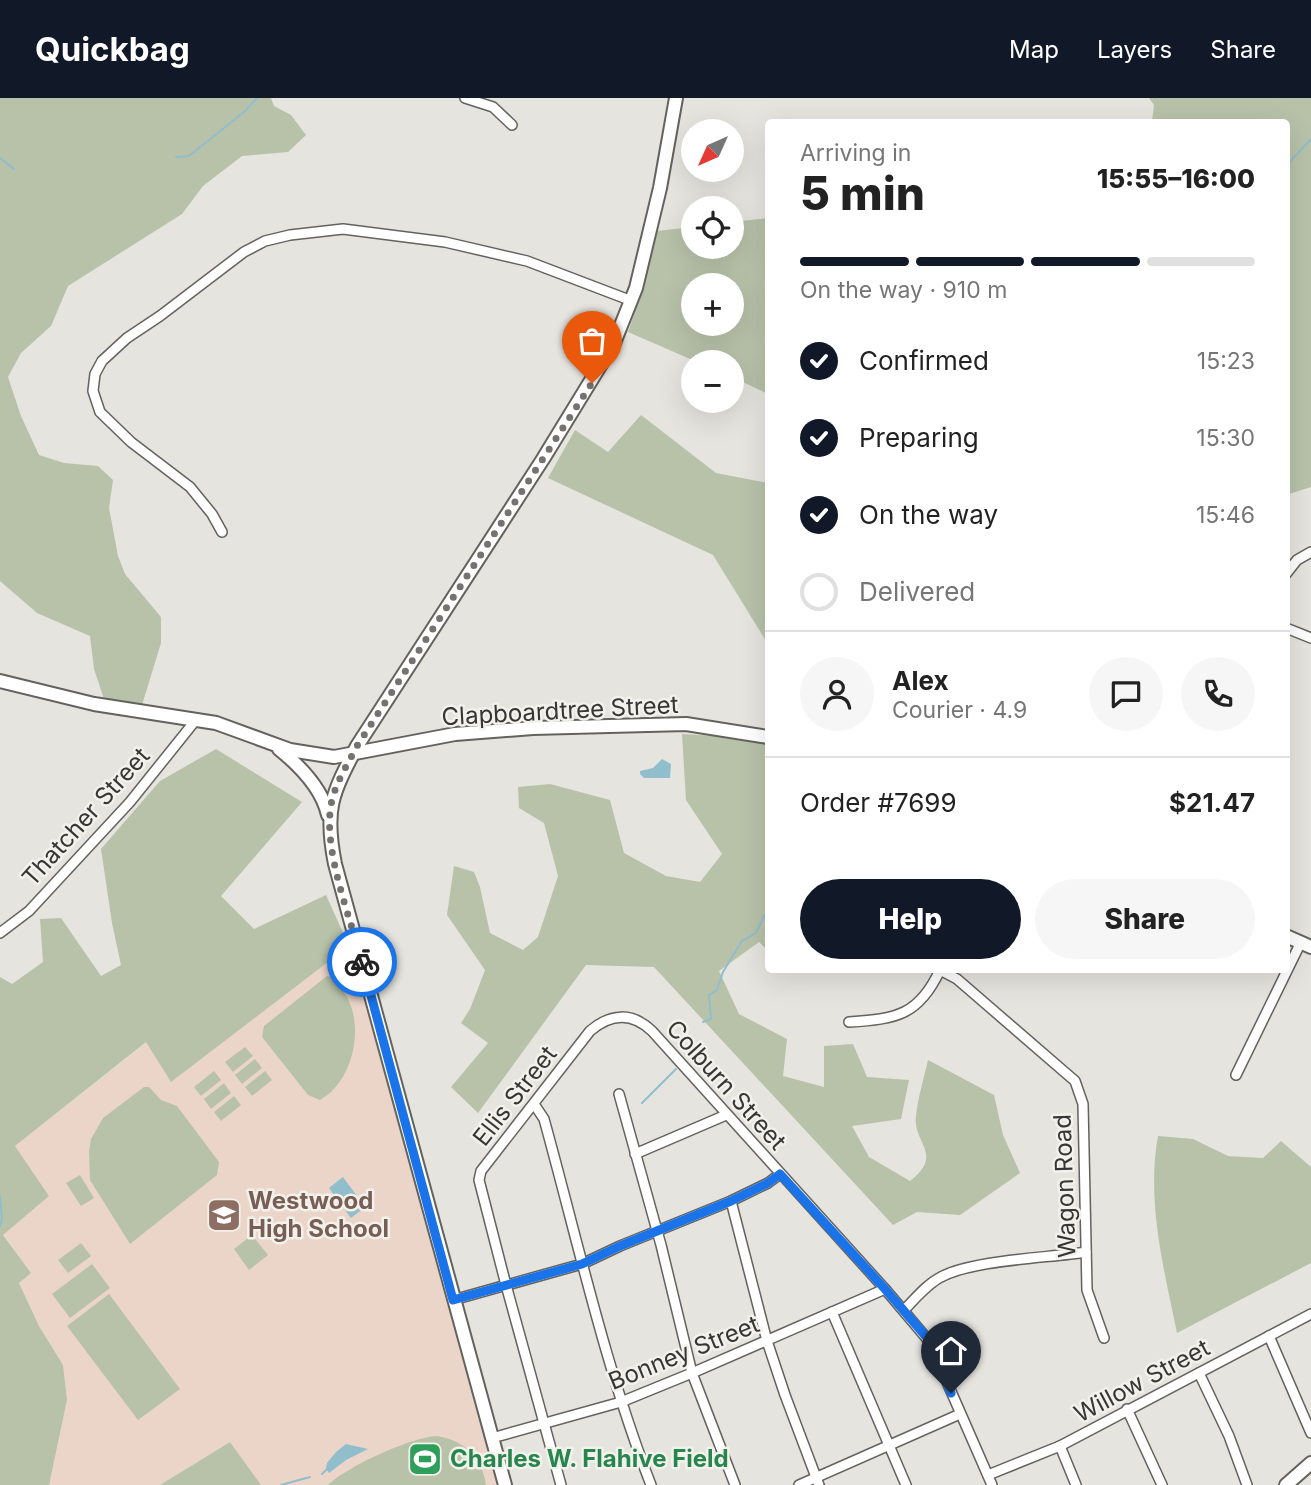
<!DOCTYPE html>
<meta charset="utf-8">
<style>
body{margin:0;font-family:Inter,sans-serif;background:#f6f6f6;color:#222;height:100vh;display:flex;flex-direction:column;font-size:26px;white-space:nowrap}
*{box-sizing:border-box;margin:0}
p{font-size:23px;color:#767676}
.icon{flex:none;width:38px;height:38px;fill:none;stroke:currentColor;stroke-width:2;stroke-linecap:round;stroke-linejoin:round}
.map{position:relative;flex:1;overflow:hidden}
.details{position:absolute;left:765px;top:21px;width:525px;height:854px;display:flex;flex-direction:column;background:#fff;border-radius:7px;box-shadow:0 7px 28px #0002}
.details>*{flex:none}
.needle{width:46px;rotate:225deg}
.controls{position:absolute;left:681px;top:21px;display:grid;gap:14px}
.controls a{display:grid;place-items:center;width:63px;height:63px;border-radius:50%;background:#fff;box-shadow:0 7px 28px #0002;font-size:35px}
.pin{position:absolute;display:grid;place-items:center;width:60px;height:60px;color:#fff;margin:-72px -30px;border-radius:50% 50% 50% 0;rotate:-45deg;box-shadow:0 0 7px #0007}
.pin .icon{rotate:45deg}
.courier{position:absolute;display:grid;place-items:center;width:70px;height:70px;margin:-35px;border:5px solid #1a73e8;border-radius:50%;background:#fff;color:#222;box-shadow:0 2px 9px #0007}
.overview em{font-style:normal;font-weight:800}
.overview div{display:flex;flex-direction:column-reverse}
.overview{display:flex;align-items:center;justify-content:space-between;height:119px;padding:0 35px}
h1{font-size:46px;font-weight:800;line-height:52px}
.bar{display:grid;grid-template-columns:repeat(4,1fr);gap:10px 7px;align-content:center;height:84px;padding:0 35px}
.bar i{height:9px;border-radius:5px;background:#e0e0e0}
.bar .active{background:#111827}
.bar p{grid-column:span 4}
.line{display:flex;align-items:center;gap:18px;padding:0 35px;border-top:2px solid #e0e0e0}
.line div{flex:1}
.round{display:grid;place-items:center;flex:none;width:74px;height:74px;border-radius:37px;background:#f6f6f6}
ol{padding:0 35px;list-style:none}
li{display:flex;align-items:center;gap:21px;height:77px}
li p{margin-inline-start:auto}
li .icon{padding:7px;border-radius:50%;background:#111827;color:#fff;stroke-width:4}
li:last-child{color:#767676}
li i{width:38px;height:38px;border:4px solid #e0e0e0;border-radius:50%}
.primary-button{display:flex;gap:14px;margin-top:auto;padding:14px 35px}
.primary-button a{flex:1;height:80px;border-radius:42px;background:#111827;color:#fff;font-size:28px;font-weight:800;line-height:80px;text-align:center}
.primary-button a+a{background:#f6f6f6;color:#222}
header{display:flex;align-items:center;gap:42px;box-sizing:border-box;height:98px;padding:0 35px;background:#111827;color:#fff}
header strong{font-size:33px}
nav{display:flex;gap:38px;margin-inline-start:auto;font-size:24px}
.map>svg:first-child{display:block}
.education{fill:#ebd5c9}
.green{fill:#b8c2a9;fill-rule:evenodd}
.water{fill:#90becd}
.lines{fill:none;stroke-linecap:round;stroke-linejoin:round}
.stream{stroke:#90becd;stroke-width:2}
.street-casing{stroke:#64625d;stroke-width:12}
.secondary-casing{stroke:#64625d;stroke-width:16}
.street{stroke:#fff;stroke-width:9}
.secondary{stroke:#fff;stroke-width:12}
.done{stroke:#747370;stroke-width:7;stroke-dasharray:0 12.6}
.route{stroke:#1a73e8;stroke-width:9}
.labels{text-anchor:middle;stroke-width:5;stroke-linejoin:round;paint-order:stroke}
.street-label{font-size:24px;fill:#373634;stroke:#f2f1eb}
.education-label{font-size:24px;font-weight:bold;fill:#785e54;stroke:#f2f1eb;text-anchor:start}
.leisure-label{font-size:24px;font-weight:bold;fill:#27864d;stroke:#f2f1eb;text-anchor:start}
</style>
<header>
<strong>Quickbag</strong>
<nav><a>Map</a><a>Layers</a><a>Share</a></nav>
</header>
<div class="map">
<svg width="1311" height="1387" viewBox="0 0 1311 1387">
<rect width="100%" height="100%" fill="#e5e4de"/>
<polygon class="education" points="349,848 358,870 403,1035 429,1140 497,1387 261,1387 230,1344 160,1387 49,1387 67,1302 63,1268 39,1228 19,1184 30,1174 3,1136 49,1098 15,1048 147,944 172,983"/>
<g class="green">
<polygon points="0,0 271,0 274,8 291,17 306,37 288,54 242,58 203,88 182,116 68,188 51,228 21,255 8,279 21,318 39,357 64,365 98,368 113,382 109,410 118,458 125,476 161,519 161,545 142,607 104,601 94,571 90,538 37,515 0,483"/>
<polygon points="1149,0 1311,0 1311,389 1286,397 1286,24 1152,24 1154,7"/>
<path d="M768,120V296L732,279V264H697L628,234L643,190L656,133L693,129V149H732V124ZM693,187H732V226H693Z"/>
<polygon points="641,317 716,375 768,385 768,542 766,543 713,457 548,380 575,332 608,354"/>
<path d="M682,636L751,640L768,645V853L759,844L719,873L739,916L787,941L783,978L824,989V948L853,946L867,979L909,982L901,1021L852,1028L869,1059L910,1083C945,1056 912,1045 916,1018C918,999 924,980 928,962L994,997L1003,1037L1020,1075L960,1117L917,1114L893,1127L654,869L586,867L478,1015L451,989L488,945L461,925L470,911L485,872L447,817L454,768L474,774L480,789L490,835L523,852L538,839L558,778L544,725L519,710L518,689L550,686L610,702L624,755L666,778L700,784L722,756L686,702Z"/>
<polygon points="216,651 302,704 221,798 254,831 326,797 349,848 171,984 146,944 15,1048 49,1098 3,1137 31,1175 19,1185 39,1228 63,1267 67,1302 49,1387 0,1387 0,879 12,886 43,864 40,821 61,820 101,878 121,867 112,825 101,751 160,683"/>
<path d="M327,878L333,879C340,888 347,897 351,908C362,940 350,985 320,1002L308,997L262,939L264,928Z"/>
<polygon points="245,949 253,958 233,974 225,964"/>
<polygon points="255,961 262,970 242,986 235,977"/>
<polygon points="214,973 221,982 201,998 194,989"/>
<polygon points="265,973 272,982 252,998 245,989"/>
<polygon points="224,985 231,995 211,1011 204,1001"/>
<polygon points="144,989 149,989 161,1002 177,1008 219,1064 217,1077 130,1146 90,1082 89,1054 91,1041 103,1020"/>
<polygon points="234,998 241,1007 221,1023 214,1014"/>
<path d="M1158,1038L1193,1041L1228,1058L1263,1060L1281,1043L1311,1069V1165L1177,1235C1164,1171 1146,1103 1158,1038Z"/>
<polygon points="80,1077 94,1100 81,1108 66,1085"/>
<polygon points="252,1137 268,1157 249,1172 234,1151"/>
<polygon points="81,1145 91,1158 68,1175 58,1162"/>
<polygon points="92,1166 110,1190 70,1220 52,1196"/>
<polygon points="109,1196 180,1291 138,1322 67,1228"/>
<path d="M437,1338C464,1342 482,1360 486,1387H328C346,1369 411,1339 437,1338Z"/>
<polygon points="230,1344 261,1387 160,1387"/>
</g>
<g class="water">
<polygon points="662,661 671,666 670,680 644,680 640,676 640,673 653,670"/>
<polygon points="343,1079 365,1109 351,1120 329,1090"/>
<polygon points="346,1346 368,1351 346,1362 329,1375 326,1370 327,1365 336,1354"/>
</g>
<g class="lines">
<g class="stream">
<polyline points="176,59 189,58 244,14 257,0"/>
<polyline points="0,60 14,71"/>
<polyline points="1286,68 1311,41"/>
<polyline points="703,924 711,921 709,897 717,892 723,874 742,843 756,835 768,810"/>
<polyline points="642,1005 676,971"/>
<polyline points="0,1098 2,1121 0,1129"/>
<polyline points="322,1376 328,1370"/>
<polyline points="281,1387 310,1379"/>
</g>
<g class="street-casing">
<g id="street">
<polyline points="465,0 493,9 512,27"/>
<polyline points="222,434 212,416 190,389 131,344 100,314 93,293 95,276 102,263 127,240 160,218 244,154 265,143 290,137 343,131 445,144 527,163 632,203"/>
<polyline points="1286,476 1297,462 1311,454"/>
<polyline points="1286,530 1311,540"/>
<polyline points="0,835 29,813 130,704 195,623"/>
<polyline points="940,872 957,881 1075,983 1083,1006 1087,1192 1104,1240"/>
<path d="M849,924C897,921 919,917 940,872"/>
<polyline points="1236,977 1301,844"/>
<polyline points="619,996 661,1147 692,1275 735,1387"/>
<path d="M534,1006L544,1021C578,1144 605,1269 651,1387"/>
<polyline points="635,1056 726,1017"/>
<polyline points="731,1103 767,1243 785,1297 819,1387"/>
<polyline points="453,1202 582,1166 620,1148 731,1103 768,1085 780,1076"/>
<path d="M904,1212C915,1201 927,1186 941,1179C972,1162 1048,1160 1086,1154"/>
<polyline points="832,1214 906,1387"/>
<polyline points="1269,1238 1311,1335"/>
<polyline points="1199,1275 1229,1338 1247,1387"/>
<polyline points="1127,1311 1162,1387"/>
<polyline points="492,1340 621,1304 692,1275 885,1191"/>
<polyline points="1060,1348 1076,1387"/>
<polyline points="988,1377 1060,1348 1311,1216"/>
<path d="M561,1387L506,1187L479,1082L481,1073L590,933C611,915 632,914 652,933L885,1191L929,1243L992,1387"/>
<polyline points="799,1387 960,1316"/>
</g>
</g>
<g class="secondary-casing">
<g id="secondary">
<polyline points="0,583 94,606 216,625 290,652 334,659 455,636 533,630 686,626 768,639"/>
<path d="M279,651C300,668 322,690 328,717"/>
<polyline points="1286,838 1311,849"/>
<path d="M505,1387L335,766C324,711 332,696 357,648L543,361L614,245L636,190L660,90L676,0"/>
<polyline points="1286,1387 1311,1365"/>
</g>
</g>
<use href="#street" class="street"/>
<use href="#secondary" class="secondary"/>
</g>
<g class="lines">
<path class="done" d="M362,864C350,818 321,748 332,702C337,682 348,666 357,648L592,285"/>
<polyline class="route" points="362,864 453,1202 582,1166 620,1148 731,1103 768,1085 780,1076 885,1191 929,1242 951,1295"/>
</g>
<defs>
<g id="school-square" transform="scale(1.75)"><rect x="-9" y="-9" width="18" height="18" rx="4" fill="#8d6e63" stroke="#f2f1eb"/><path d="M0-5L7-2L0 1L-7-2ZM-4 1L0 2.5L4 1V4Q0 6-4 4Z" fill="#fff"/></g>
<g id="stadium-square" transform="scale(1.75)"><rect x="-9" y="-9" width="18" height="18" rx="4" fill="#2e9e5b" stroke="#f2f1eb"/><path d="M0-5a6.5 5 0 1 0 0 10a6.5 5 0 1 0 0-10ZM-3.5-1.8h7v3.6h-7Z" fill="#fff"/></g>
</defs>
<g fill-rule="evenodd">
<use href="#school-square" x="224" y="1117"/>
<use href="#stadium-square" x="425" y="1361"/>
</g>
<g class="labels">
<g class="street-label">
<text transform="translate(560 613) rotate(-3)" y="8">Clapboardtree Street</text>
<text transform="translate(86 719) rotate(-48)" y="8">Thatcher Street</text>
<text transform="translate(726 987) rotate(48)" y="8">Colburn Street</text>
<text transform="translate(515 998) rotate(-52)" y="8">Ellis Street</text>
<text transform="translate(1065 1088) rotate(-92)" y="8">Wagon Road</text>
<text transform="translate(684 1255) rotate(-22)" y="8">Bonney Street</text>
<text transform="translate(1142 1283) rotate(-28)" y="8">Willow Street</text>
</g>
<g class="education-label">
<text x="248" y="1111">Westwood<tspan x="248" dy="28">High School</tspan></text>
</g>
<g class="leisure-label">
<text x="450" y="1369">Charles W. Flahive Field</text>
</g>
</g>
</svg>
<div class="controls">
<a><svg class="needle" viewBox="-14 -14 28 28"><path d="M0-13l5 13h-10z" fill="#e53935"/><path d="M0 13l5-13h-10z" fill="#767676"/></svg></a>
<a><svg class="icon" aria-label="locate" viewBox="0 0 24 24"><circle cx="12" cy="12" r="6"/><path d="M12 2v4M12 18v4M2 12h4M18 12h4"/></svg></a>
<a>+</a>
<a>−</a>
</div>
<div class="pin" style="left:592px;top:285px;background:#ea580c"><svg class="icon" aria-label="bag" viewBox="0 0 24 24"><path d="M5 8h14l-1 12H6zM9 8a3 3 0 0 1 6 0"/></svg></div>
<div class="pin" style="left:951px;top:1295px;background:#1f2937"><svg class="icon" aria-label="home" viewBox="0 0 24 24"><path d="M3 11l9-7 9 7M6 9v11h12V9"/></svg></div>
<div class="courier" style="left:362px;top:864px"><svg class="icon" aria-label="bike" viewBox="0 0 24 24"><circle cx="6" cy="16" r="4"/><circle cx="18" cy="16" r="4"/><path d="M6 16l4-8h5l3 8M10 8l3 8H6M13 5h3"/></svg></div>
<section class="details">
<div class="overview"><div><h1>5 min</h1><p>Arriving in</p></div><em>15:55–16:00</em></div>
<div class="bar"><i class="active"></i><i class="active"></i><i class="active"></i><i></i><p>On the way · 910 m</p></div>
<ol>
<li><svg class="icon" aria-label="check" viewBox="0 0 24 24"><path d="M5 12l5 5 9-10"/></svg>Confirmed<p>15:23</p></li>
<li><svg class="icon" aria-label="check" viewBox="0 0 24 24"><path d="M5 12l5 5 9-10"/></svg>Preparing<p>15:30</p></li>
<li><svg class="icon" aria-label="check" viewBox="0 0 24 24"><path d="M5 12l5 5 9-10"/></svg>On the way<p>15:46</p></li>
<li><i></i>Delivered</li>
</ol>
<div class="line" style="height:126px"><a class="round"><svg class="icon" aria-label="person" viewBox="0 0 24 24"><circle cx="12" cy="8" r="4"/><path d="M4 21q1-7 8-7t8 7"/></svg></a><div><b>Alex</b><p>Courier · 4.9</p></div><a class="round"><svg class="icon" aria-label="chat" viewBox="0 0 24 24"><path d="M4 5h16v11H9l-5 4z"/></svg></a><a class="round"><svg class="icon" aria-label="phone" viewBox="0 0 24 24"><path d="M5 4h4l2 5-3 2q2 4 5 5l2-3 5 2v4C11 20 4 13 5 4z"/></svg></a></div>
<div class="line" style="height:91px"><div>Order #7699</div><b>$21.47</b></div>
<div class="primary-button"><a>Help</a><a>Share</a></div>
</section>
</div>
